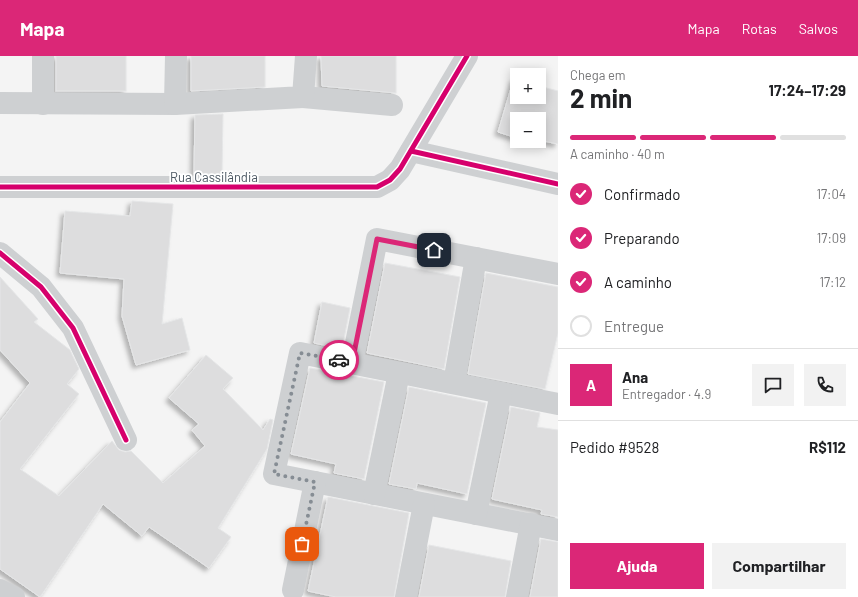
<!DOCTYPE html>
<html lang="pt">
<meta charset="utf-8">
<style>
body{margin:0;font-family:Barlow,sans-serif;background:#f2f2f2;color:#202124;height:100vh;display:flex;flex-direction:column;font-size:15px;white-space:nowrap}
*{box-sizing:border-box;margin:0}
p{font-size:13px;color:#757577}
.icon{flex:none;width:22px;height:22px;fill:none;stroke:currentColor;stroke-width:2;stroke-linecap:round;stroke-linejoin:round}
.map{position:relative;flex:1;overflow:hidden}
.details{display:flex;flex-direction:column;background:#fff;width:300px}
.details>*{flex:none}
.tools{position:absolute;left:510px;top:12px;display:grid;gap:8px}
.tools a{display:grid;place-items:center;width:36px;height:36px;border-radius:0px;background:#fff;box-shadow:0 2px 10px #0003;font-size:20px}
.pin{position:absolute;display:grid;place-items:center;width:34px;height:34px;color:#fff;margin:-17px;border-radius:8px;box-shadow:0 2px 6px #0006}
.courier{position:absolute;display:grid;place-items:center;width:40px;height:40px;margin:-20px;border:3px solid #db2777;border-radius:50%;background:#fff;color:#222;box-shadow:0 1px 5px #0007}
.head em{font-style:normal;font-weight:700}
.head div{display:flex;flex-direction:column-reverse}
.head{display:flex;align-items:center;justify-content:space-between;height:68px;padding:0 12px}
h1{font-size:26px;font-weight:700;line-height:30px}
.bar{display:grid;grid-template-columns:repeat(4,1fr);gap:6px 4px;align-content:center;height:48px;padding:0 12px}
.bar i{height:5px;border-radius:3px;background:#e0e0e0}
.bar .selected{background:#db2777}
.bar p{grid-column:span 4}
.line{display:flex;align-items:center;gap:10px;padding:0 12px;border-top:1px solid #e0e0e0}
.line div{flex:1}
.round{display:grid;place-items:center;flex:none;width:42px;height:42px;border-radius:0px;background:#f2f2f2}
ol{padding:0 12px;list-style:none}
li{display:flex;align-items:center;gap:12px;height:44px}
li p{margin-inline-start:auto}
li .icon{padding:4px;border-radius:50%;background:#db2777;color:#fff;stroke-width:4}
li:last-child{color:#757577}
li i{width:22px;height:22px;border:2px solid #e0e0e0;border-radius:50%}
.button{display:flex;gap:8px;margin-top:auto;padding:8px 12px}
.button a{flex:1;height:46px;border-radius:0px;background:#db2777;color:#fff;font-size:16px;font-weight:700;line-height:46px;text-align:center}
.button a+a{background:#f2f2f2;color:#202124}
header{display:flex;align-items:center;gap:24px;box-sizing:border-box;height:56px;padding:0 20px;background:#db2777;color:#fff}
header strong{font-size:19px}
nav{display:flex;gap:22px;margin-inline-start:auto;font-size:14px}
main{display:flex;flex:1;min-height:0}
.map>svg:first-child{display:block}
.building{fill:#ddddde;stroke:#e5e6e7;filter:url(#shadow)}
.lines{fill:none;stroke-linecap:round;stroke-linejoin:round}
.minor{stroke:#ced0d2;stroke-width:22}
.cycleway-casing{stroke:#fff;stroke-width:8}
.cycleway{stroke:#d6006c;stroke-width:5}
.done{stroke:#868d94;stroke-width:4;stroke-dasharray:0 7.2}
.route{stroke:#db2777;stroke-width:5}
.labels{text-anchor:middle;stroke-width:3.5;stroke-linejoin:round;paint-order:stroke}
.street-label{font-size:13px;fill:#4a5661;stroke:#fff}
</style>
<header>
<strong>Mapa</strong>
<nav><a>Mapa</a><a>Rotas</a><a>Salvos</a></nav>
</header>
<main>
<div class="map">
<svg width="558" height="541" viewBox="0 0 558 541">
<defs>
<filter id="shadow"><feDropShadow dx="-3.5" dy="3.5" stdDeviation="2" flood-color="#0004"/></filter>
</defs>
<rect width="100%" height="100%" fill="#f4f4f4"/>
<g class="building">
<rect x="56" y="0" width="70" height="35"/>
<polygon points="191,0 265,0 265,31 191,35"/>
<polygon points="321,0 396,0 396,37 322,30"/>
<polygon points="514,22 517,23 517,41 539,41 539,30 558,35 558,88 539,84 539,63 517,63 517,82 498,76"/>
<polygon points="223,58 222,118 194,118 195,59"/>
<polygon points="132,145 173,148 162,268 182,262 190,294 136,309 122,260 124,223 60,217 65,155 130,160"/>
<polygon points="385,207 460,221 444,313 367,297"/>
<polygon points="486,217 558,231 558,277 545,333 468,318"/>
<polygon points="0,221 38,263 34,266 70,294 79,313 67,328 79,338 20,413 59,440 112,385 119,394 125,396 131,395 163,427 205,390 192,374 199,368 169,342 206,299 233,322 223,333 263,374 270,363 273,364 267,393 218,472 231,481 209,512 149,471 142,480 103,448 40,541 0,513 0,366 30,327 0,294"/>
<polygon points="322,246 350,252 342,293 314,287"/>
<polygon points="310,312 384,326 364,423 334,417 336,408 291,398"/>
<polygon points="409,331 486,347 467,438 417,427 416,433 389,428"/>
<polygon points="511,351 540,357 537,371 558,374 558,461 541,458 542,454 492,443"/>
<polygon points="328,441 409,457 394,541 336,541 308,535"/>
<polygon points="541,483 558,486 558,541 530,541"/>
<polygon points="429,489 511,505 505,541 419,541"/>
</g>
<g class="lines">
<g class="minor">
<polyline points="303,41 392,49"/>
<polyline points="0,47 175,48 303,41 306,0"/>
<polyline points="43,48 43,0"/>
<polyline points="175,48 176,0"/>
<polyline points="411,95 558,128"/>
<polyline points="0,131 377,131 390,124 400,113 467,0"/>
<polyline points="0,197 41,231 73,272 126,384"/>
<polyline points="352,307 377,183 558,218"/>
<polyline points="454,327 476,202"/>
<polyline points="558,348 300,297 274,418 558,474"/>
<polyline points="374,438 399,317"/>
<polyline points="476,458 501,337"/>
<polyline points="0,534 14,541"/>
<polyline points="293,534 315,426"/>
<polyline points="406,541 424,448"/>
<polyline points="517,541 531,468"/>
</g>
<g class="cycleway-casing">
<g id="cycleway">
<polyline points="411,95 558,128"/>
<polyline points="0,131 377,131 390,124 400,113 467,0"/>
<polyline points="0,197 41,231 73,272 126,384"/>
</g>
</g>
<use href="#cycleway" class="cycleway"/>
</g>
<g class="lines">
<polyline class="done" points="302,488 315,426 274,418 300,297 339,304"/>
<polyline class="route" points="339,304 352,307 377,183 434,194"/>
</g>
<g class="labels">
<g class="street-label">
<text x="214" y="126">Rua Cassilândia</text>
</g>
</g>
</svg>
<div class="tools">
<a>+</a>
<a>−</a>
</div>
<div class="pin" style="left:302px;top:488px;background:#ea580c"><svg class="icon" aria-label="bag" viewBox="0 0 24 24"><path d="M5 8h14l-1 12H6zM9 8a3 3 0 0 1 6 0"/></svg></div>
<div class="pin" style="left:434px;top:194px;background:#1f2937"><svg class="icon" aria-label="home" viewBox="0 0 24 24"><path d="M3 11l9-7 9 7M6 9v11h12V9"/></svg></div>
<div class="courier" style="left:339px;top:304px"><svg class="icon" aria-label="car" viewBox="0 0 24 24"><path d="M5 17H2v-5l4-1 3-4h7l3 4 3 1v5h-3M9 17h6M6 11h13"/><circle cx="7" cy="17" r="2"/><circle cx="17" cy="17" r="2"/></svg></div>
</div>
<section class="details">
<div class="head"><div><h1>2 min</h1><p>Chega em</p></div><em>17:24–17:29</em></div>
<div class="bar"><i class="selected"></i><i class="selected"></i><i class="selected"></i><i></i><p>A caminho · 40 m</p></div>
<ol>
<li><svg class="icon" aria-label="check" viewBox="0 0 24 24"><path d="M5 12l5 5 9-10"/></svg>Confirmado<p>17:04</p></li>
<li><svg class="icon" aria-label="check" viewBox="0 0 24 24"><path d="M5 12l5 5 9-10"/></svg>Preparando<p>17:09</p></li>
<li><svg class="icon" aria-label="check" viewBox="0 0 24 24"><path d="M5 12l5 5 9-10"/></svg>A caminho<p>17:12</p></li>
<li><i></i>Entregue</li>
</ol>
<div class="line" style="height:72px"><b class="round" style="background:#db2777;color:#fff">A</b><div><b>Ana</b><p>Entregador · 4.9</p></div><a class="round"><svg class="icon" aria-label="chat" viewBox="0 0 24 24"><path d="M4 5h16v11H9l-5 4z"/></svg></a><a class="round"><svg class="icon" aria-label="phone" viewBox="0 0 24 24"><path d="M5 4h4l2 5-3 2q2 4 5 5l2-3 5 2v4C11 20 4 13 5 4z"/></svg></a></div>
<div class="line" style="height:52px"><div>Pedido #9528</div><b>R$112</b></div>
<div class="button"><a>Ajuda</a><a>Compartilhar</a></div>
</section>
</main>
